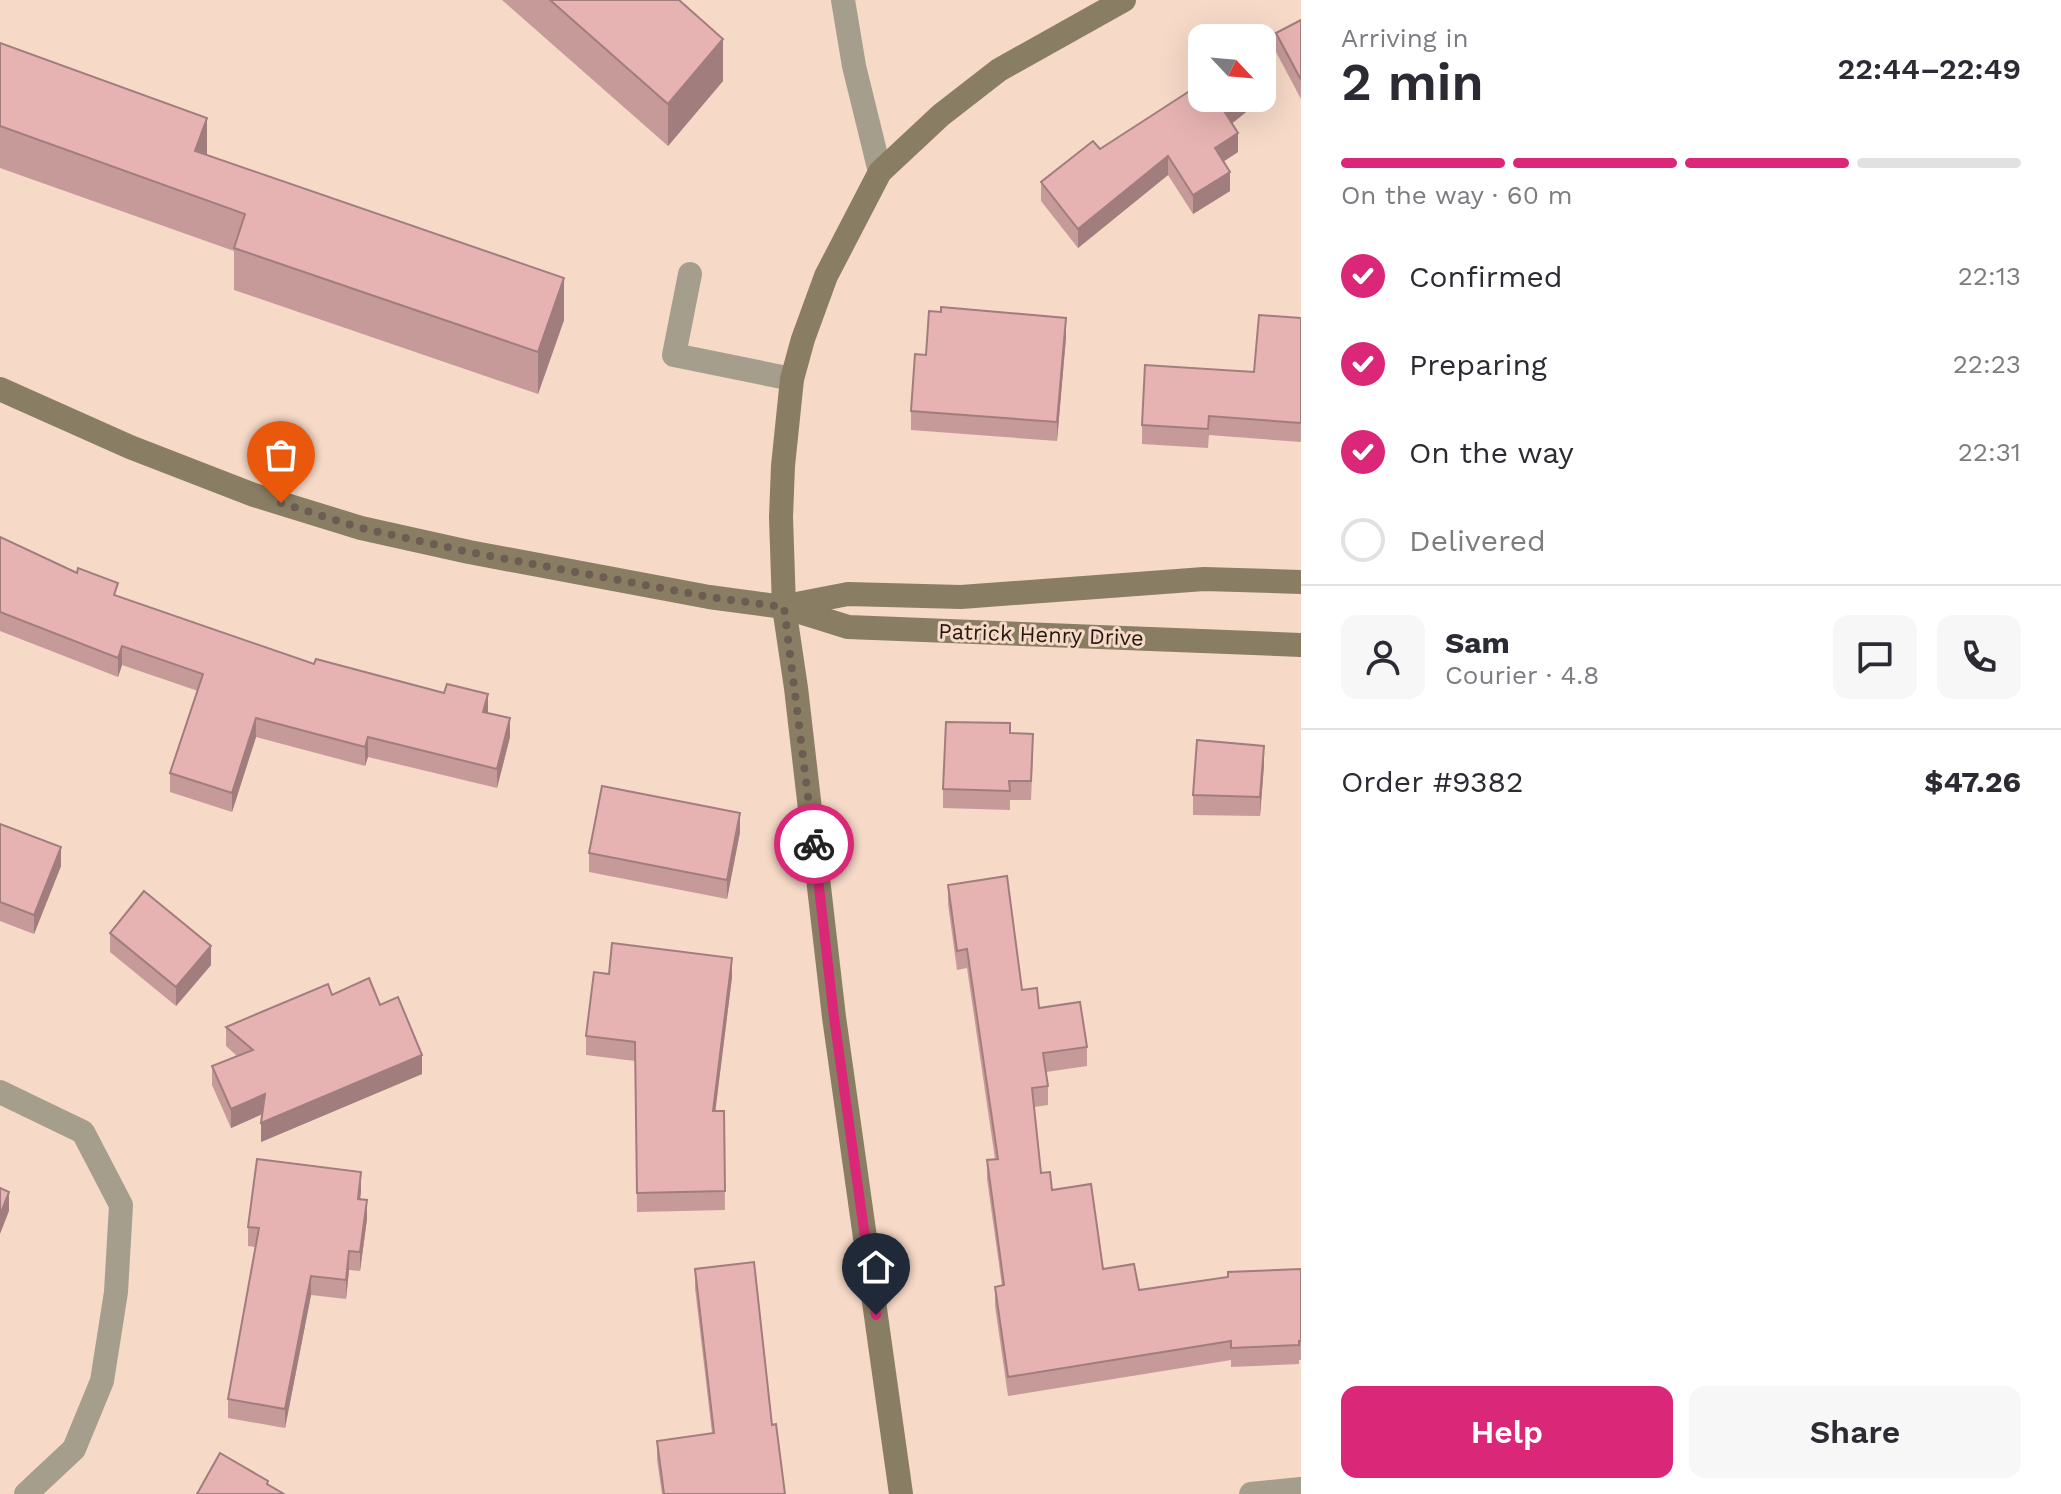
<!DOCTYPE html>
<meta charset="utf-8">
<style>
body{margin:0;font-family:"Work Sans",sans-serif;background:#f7f7f7;color:#2b2b33;height:100vh;display:flex;flex-direction:column;font-size:30px;white-space:nowrap}
*{box-sizing:border-box;margin:0}
p{font-size:26px;color:#7c7c81}
.icon{flex:none;width:44px;height:44px;fill:none;stroke:currentColor;stroke-width:2;stroke-linecap:round;stroke-linejoin:round}
.map{position:relative;flex:1;overflow:hidden}
.side{display:flex;flex-direction:column;background:#fff;width:760px}
.side>*{flex:none}
.needle{width:52px;rotate:116deg}
.tools{position:absolute;left:1188px;top:24px;display:grid;gap:16px}
.tools a{display:grid;place-items:center;width:88px;height:88px;border-radius:16px;background:#fff;box-shadow:0 8px 32px #0002;font-size:40px}
.pin{position:absolute;display:grid;place-items:center;width:68px;height:68px;color:#fff;margin:-82px -34px;border-radius:50% 50% 50% 0;rotate:-45deg;box-shadow:0 0 8px #0007}
.pin .icon{rotate:45deg}
.courier{position:absolute;display:grid;place-items:center;width:80px;height:80px;margin:-40px;border:6px solid #db2777;border-radius:50%;background:#fff;color:#222;box-shadow:0 2px 10px #0007}
.summary em{font-style:normal;font-weight:600}
.summary div{display:flex;flex-direction:column-reverse}
.summary{display:flex;align-items:center;justify-content:space-between;height:136px;padding:0 40px}
h1{font-size:52px;font-weight:600;line-height:60px}
.bar{display:grid;grid-template-columns:repeat(4,1fr);gap:12px 8px;align-content:center;height:96px;padding:0 40px}
.bar i{height:10px;border-radius:6px;background:#e1e1e2}
.bar .selected{background:#db2777}
.bar p{grid-column:span 4}
.line{display:flex;align-items:center;gap:20px;padding:0 40px;border-top:2px solid #e1e1e2}
.line div{flex:1}
.round{display:grid;place-items:center;flex:none;width:84px;height:84px;border-radius:16px;background:#f7f7f7}
ol{padding:0 40px;list-style:none}
li{display:flex;align-items:center;gap:24px;height:88px}
li p{margin-inline-start:auto}
li .icon{padding:8px;border-radius:50%;background:#db2777;color:#fff;stroke-width:4}
li:last-child{color:#7c7c81}
li i{width:44px;height:44px;border:4px solid #e1e1e2;border-radius:50%}
.action{display:flex;gap:16px;margin-top:auto;padding:16px 40px}
.action a{flex:1;height:92px;border-radius:16px;background:#db2777;color:#fff;font-size:32px;font-weight:600;line-height:92px;text-align:center}
.action a+a{background:#f7f7f7;color:#2b2b33}
main{display:flex;flex:1;min-height:0}
.map>svg:first-child{display:block}
.lines{fill:none;stroke-linecap:round;stroke-linejoin:round}
.lane{stroke:#a69e8c;stroke-width:24}
.street{stroke:#a69e8c;stroke-width:24}
.secondary{stroke:#897d64;stroke-width:24}
.wall{fill:#c69a99}
.shaded-wall{fill:#a17d7d}
.building{fill:#e6b3b2;stroke:#a17d7d;stroke-width:2}
.done{stroke:#6d5c51;stroke-width:8;stroke-dasharray:0 14.4}
.route{stroke:#db2777;stroke-width:10}
.labels{text-anchor:middle;stroke-width:6;stroke-linejoin:round;paint-order:stroke}
.street-label{font-size:22px;fill:#231912;stroke:#f6d9c7}
</style>
<main>
<div class="map">
<svg width="1301" height="1494" viewBox="0 0 1301 1494">
<rect width="100%" height="100%" fill="#f6d9c7"/>
<g class="lines">
<polyline class="lane" points="690,274 674,355 792,379"/>
<g class="street">
<polyline points="843,0 854,66 880,172"/>
<polyline points="0,1092 83,1132 121,1205 116,1292 102,1381 74,1449 26,1494"/>
<polyline points="1251,1494 1301,1489"/>
</g>
<g class="secondary">
<polyline points="0,389 130,447 254,495 361,528 469,552 709,597 784,607 848,627 1301,645"/>
<polyline points="786,606 848,594 961,597 1204,579 1301,582"/>
<polyline points="901,1494 834,1017 796,688 784,607 781,517 783,466 792,379 803,339 826,276 880,172 941,115 999,70 1124,0"/>
</g>
</g>
<g class="wall">
<polygon points="502,0 679,0 723,81 668,146"/>
<polygon points="1301,20 1301,99 1276,52 1276,33"/>
<polygon points="0,43 207,155 564,320 538,394 234,290 234,251 0,168"/>
<polygon points="1261,98 1261,100 1232,123 1238,152 1224,161 1230,191 1193,214 1168,175 1078,248 1041,201 1041,182 1100,149"/>
<polygon points="1301,318 1301,442 1209,435 1208,448 1142,444 1142,425 1254,372"/>
<polygon points="1066,337 1057,441 911,430 911,411 926,355"/>
<polygon points="0,537 118,597 314,664 488,713 510,737 497,788 368,757 365,766 256,737 232,812 170,792 170,773 198,691 122,665 118,677 0,631"/>
<polygon points="1010,733 1033,753 1031,800 1010,800 1010,810 943,808 943,789"/>
<polygon points="1264,765 1260,816 1193,815 1193,795"/>
<polygon points="0,824 61,866 34,934 0,921"/>
<polygon points="740,832 727,899 589,872 589,853"/>
<polygon points="948,885 1022,990 1039,1008 1087,1047 1087,1066 1046,1072 1048,1086 1048,1105 1034,1107 1041,1173 1103,1269 1139,1290 1301,1269 1301,1360 1299,1360 1299,1364 1231,1367 1231,1360 1008,1396 995,1306 995,1287 1002,1286 987,1179 987,1160 995,1159 967,968 957,970 948,904"/>
<polygon points="110,933 211,965 176,1006 110,952"/>
<polygon points="609,974 732,977 715,1111 724,1111 725,1210 637,1212 635,1061 586,1055 586,1036"/>
<polygon points="332,995 380,1005 422,1074 261,1142 262,1114 231,1128 212,1085 212,1066 237,1056 226,1046 226,1027"/>
<polygon points="361,1191 360,1199 367,1219 360,1271 349,1270 346,1299 311,1295 285,1428 228,1418 228,1399 255,1247 248,1246 248,1227"/>
<polygon points="695,1269 772,1425 785,1494 662,1494 657,1460 657,1441 712,1433 695,1288"/>
</g>
<g class="shaded-wall">
<polygon points="723,39 723,81 668,146 668,104"/>
<polygon points="1239,98 1261,98 1261,100 1224,130 1224,111"/>
<polygon points="207,118 207,160 195,151"/>
<polygon points="1238,133 1238,152 1215,167 1215,148"/>
<polygon points="1168,156 1168,175 1078,248 1078,229"/>
<polygon points="1230,172 1230,191 1193,214 1193,195"/>
<polygon points="564,278 564,320 538,394 538,352"/>
<polygon points="1066,318 1066,337 1057,441 1057,422"/>
<polygon points="122,646 122,665 118,677 118,658"/>
<polygon points="488,694 488,713 483,712"/>
<polygon points="256,718 256,737 232,812 232,793"/>
<polygon points="510,718 510,737 497,788 497,769"/>
<polygon points="368,737 368,757 365,766 365,747"/>
<polygon points="1264,746 1264,765 1260,816 1260,797"/>
<polygon points="740,813 740,832 727,899 727,880"/>
<polygon points="61,847 61,866 34,934 34,915"/>
<polygon points="211,946 211,965 176,1006 176,987"/>
<polygon points="732,958 732,977 713,1130 713,1111"/>
<polygon points="422,1055 422,1074 261,1142 261,1123"/>
<polygon points="265,1094 265,1113 231,1128 231,1109"/>
<polygon points="361,1172 361,1191 358,1218 358,1199"/>
<polygon points="9,1192 9,1211 0,1234 0,1215"/>
<polygon points="367,1200 367,1219 360,1271 360,1252"/>
<polygon points="349,1251 349,1270 346,1299 346,1280"/>
<polygon points="311,1276 311,1295 285,1428 285,1409"/>
</g>
<g class="building">
<polygon points="550,0 679,0 723,39 668,104"/>
<polygon points="1301,20 1301,80 1276,33"/>
<polygon points="0,43 207,118 195,151 564,278 538,352 234,248 245,214 0,126"/>
<polygon points="1202,83 1202,98 1239,98 1224,111 1238,133 1215,148 1230,172 1193,195 1168,156 1078,229 1041,182 1093,141 1100,149"/>
<polygon points="941,307 1066,318 1057,422 911,411 915,354 926,355 929,311 941,312"/>
<polygon points="1259,315 1301,318 1301,423 1209,416 1208,429 1142,425 1145,365 1254,372"/>
<polygon points="0,537 77,573 78,568 118,583 114,595 314,664 316,659 444,693 447,684 488,694 483,712 510,718 497,769 368,737 365,747 256,718 232,793 170,773 203,674 122,646 118,658 0,612"/>
<polygon points="946,722 1010,723 1010,733 1033,734 1031,781 1009,781 1010,791 943,789"/>
<polygon points="1197,740 1264,746 1260,797 1193,795"/>
<polygon points="602,786 740,813 727,880 589,853"/>
<polygon points="0,824 61,847 34,915 0,902"/>
<polygon points="1007,876 1022,990 1037,988 1039,1008 1080,1002 1087,1047 1043,1053 1048,1086 1032,1088 1041,1173 1050,1172 1052,1190 1091,1184 1103,1269 1134,1264 1139,1290 1228,1277 1228,1272 1301,1269 1301,1341 1299,1341 1299,1345 1231,1348 1231,1341 1008,1377 995,1287 1004,1285 987,1160 998,1159 967,949 957,951 948,885"/>
<polygon points="144,891 211,946 176,987 110,933"/>
<polygon points="612,943 732,958 713,1111 724,1111 725,1191 637,1193 635,1042 586,1036 594,972 609,974"/>
<polygon points="369,978 380,1005 398,997 422,1055 261,1123 265,1094 231,1109 212,1066 253,1050 226,1027 328,984 332,995"/>
<polygon points="257,1159 361,1172 358,1199 367,1200 360,1252 349,1251 346,1280 311,1276 285,1409 228,1399 259,1228 248,1227"/>
<polygon points="0,1188 9,1192 0,1215"/>
<polygon points="754,1262 772,1425 776,1424 785,1494 664,1494 657,1441 714,1433 695,1269"/>
<polygon points="220,1453 268,1481 267,1484 284,1494 197,1494"/>
</g>
<g class="lines">
<polyline class="done" points="281,503 361,528 469,552 709,597 784,607 814,844"/>
<polyline class="route" points="814,844 834,1017 876,1315"/>
</g>
<g class="labels">
<g class="street-label">
<text transform="translate(1041 634) rotate(2)" y="8">Patrick Henry Drive</text>
</g>
</g>
</svg>
<div class="tools">
<a><svg class="needle" viewBox="-14 -14 28 28"><path d="M0-13l5 13h-10z" fill="#e53935"/><path d="M0 13l5-13h-10z" fill="#7c7c81"/></svg></a>
</div>
<div class="pin" style="left:281px;top:503px;background:#ea580c"><svg class="icon" aria-label="bag" viewBox="0 0 24 24"><path d="M5 8h14l-1 12H6zM9 8a3 3 0 0 1 6 0"/></svg></div>
<div class="pin" style="left:876px;top:1315px;background:#1f2937"><svg class="icon" aria-label="home" viewBox="0 0 24 24"><path d="M3 11l9-7 9 7M6 9v11h12V9"/></svg></div>
<div class="courier" style="left:814px;top:844px"><svg class="icon" aria-label="bike" viewBox="0 0 24 24"><circle cx="6" cy="16" r="4"/><circle cx="18" cy="16" r="4"/><path d="M6 16l4-8h5l3 8M10 8l3 8H6M13 5h3"/></svg></div>
</div>
<section class="side">
<div class="summary"><div><h1>2 min</h1><p>Arriving in</p></div><em>22:44–22:49</em></div>
<div class="bar"><i class="selected"></i><i class="selected"></i><i class="selected"></i><i></i><p>On the way · 60 m</p></div>
<ol>
<li><svg class="icon" aria-label="check" viewBox="0 0 24 24"><path d="M5 12l5 5 9-10"/></svg>Confirmed<p>22:13</p></li>
<li><svg class="icon" aria-label="check" viewBox="0 0 24 24"><path d="M5 12l5 5 9-10"/></svg>Preparing<p>22:23</p></li>
<li><svg class="icon" aria-label="check" viewBox="0 0 24 24"><path d="M5 12l5 5 9-10"/></svg>On the way<p>22:31</p></li>
<li><i></i>Delivered</li>
</ol>
<div class="line" style="height:144px"><a class="round"><svg class="icon" aria-label="person" viewBox="0 0 24 24"><circle cx="12" cy="8" r="4"/><path d="M4 21q1-7 8-7t8 7"/></svg></a><div><b>Sam</b><p>Courier · 4.8</p></div><a class="round"><svg class="icon" aria-label="chat" viewBox="0 0 24 24"><path d="M4 5h16v11H9l-5 4z"/></svg></a><a class="round"><svg class="icon" aria-label="phone" viewBox="0 0 24 24"><path d="M5 4h4l2 5-3 2q2 4 5 5l2-3 5 2v4C11 20 4 13 5 4z"/></svg></a></div>
<div class="line" style="height:104px"><div>Order #9382</div><b>$47.26</b></div>
<div class="action"><a>Help</a><a>Share</a></div>
</section>
</main>
